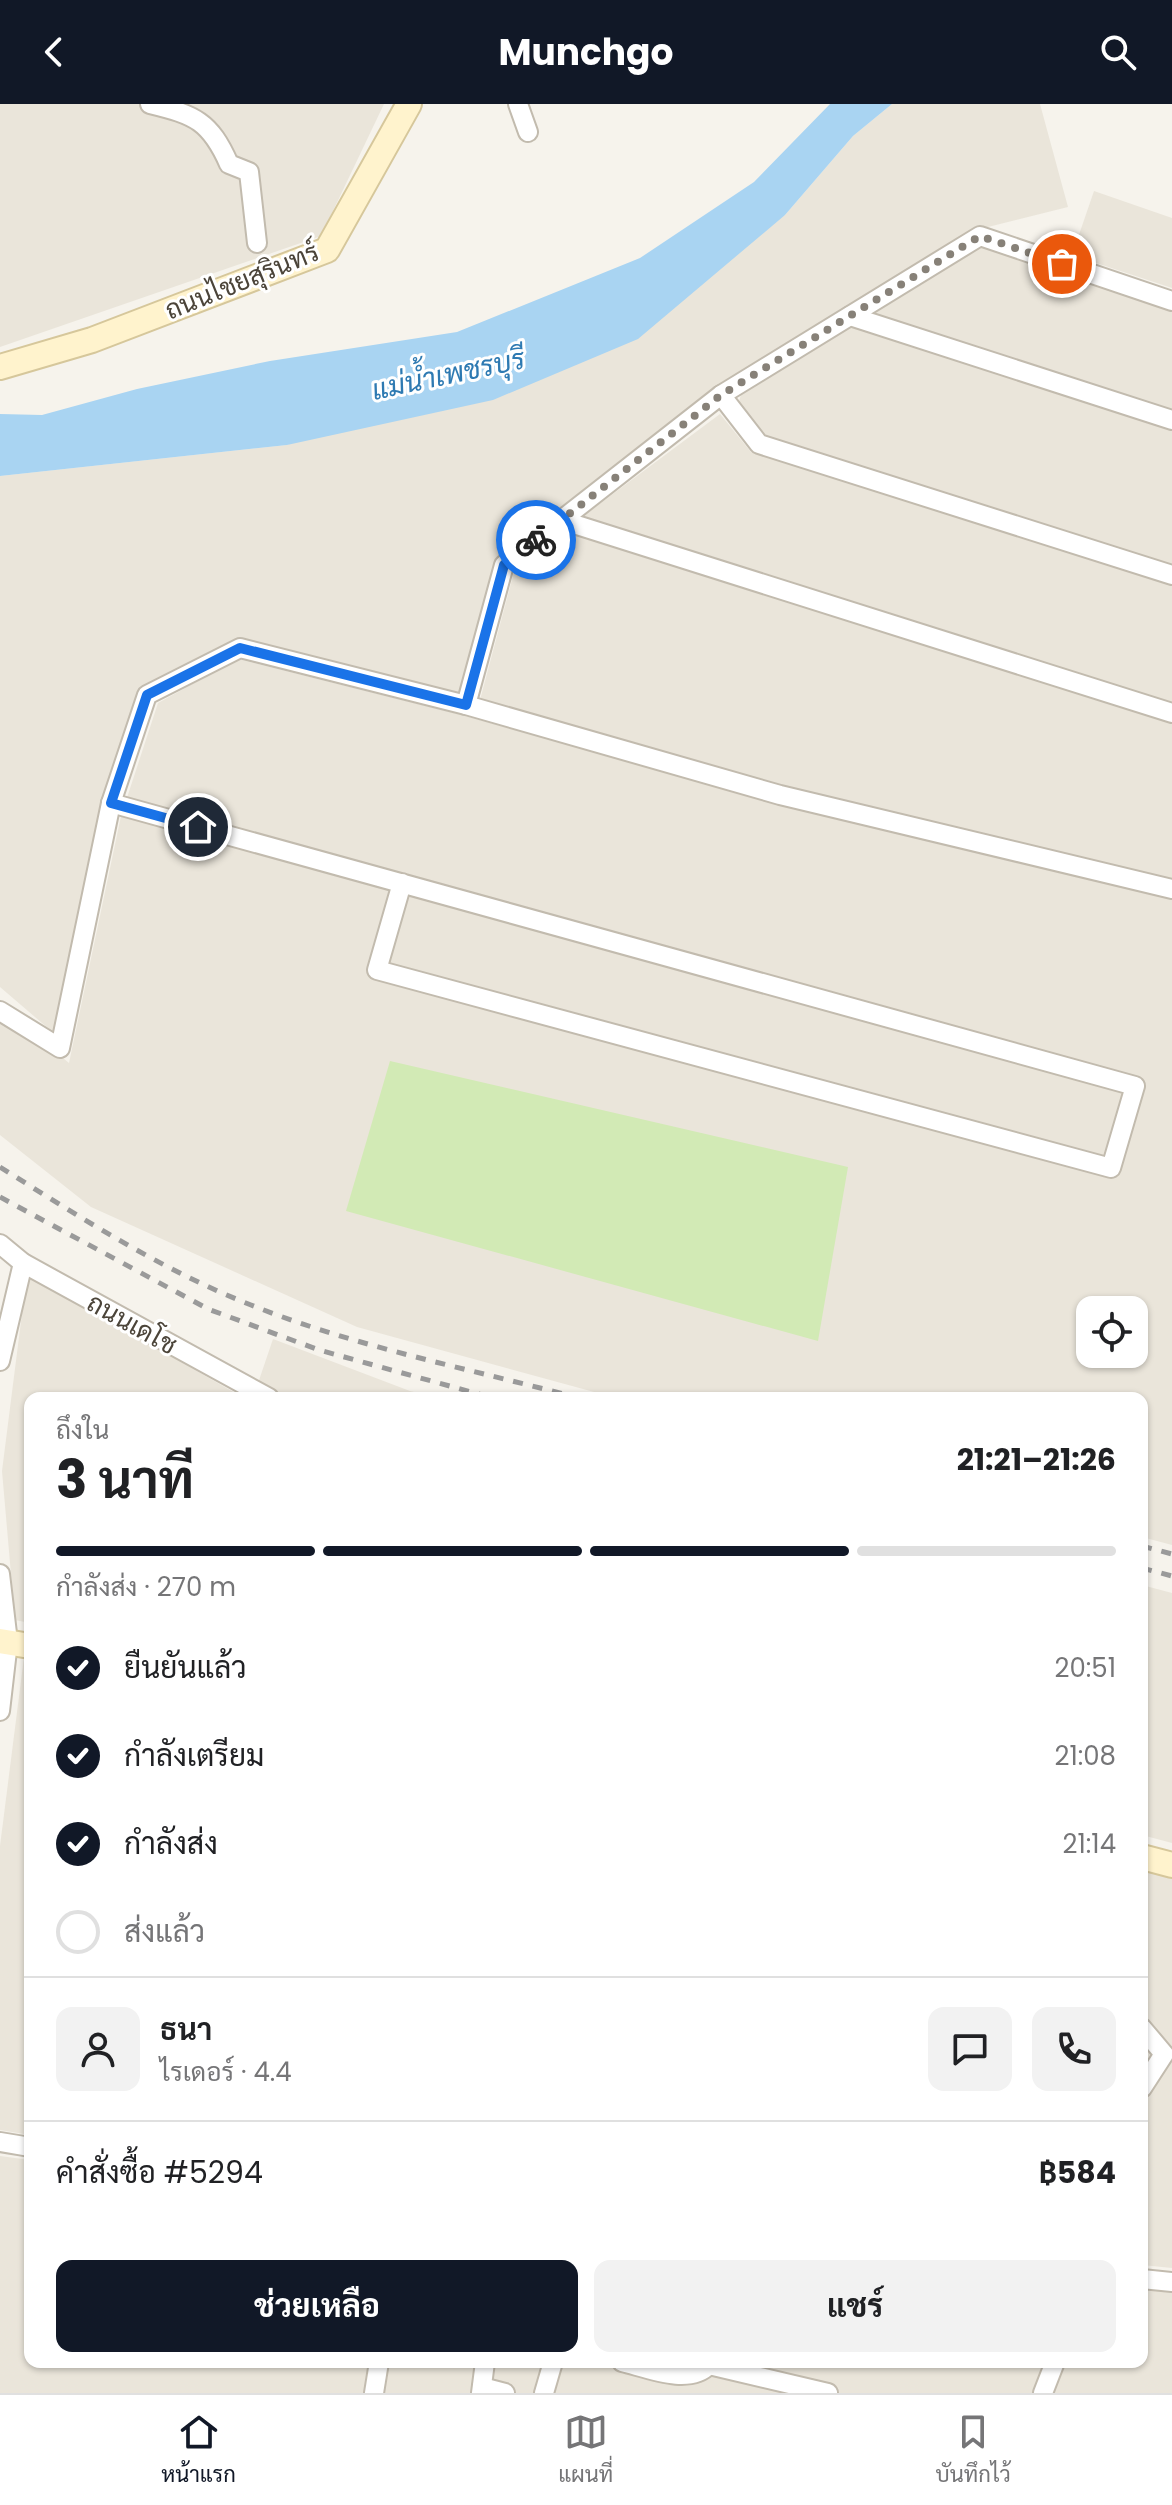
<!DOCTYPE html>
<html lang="th">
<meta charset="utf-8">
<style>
body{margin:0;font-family:Poppins,Sarabun,sans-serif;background:#f2f2f2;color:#202124;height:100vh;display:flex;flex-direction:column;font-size:30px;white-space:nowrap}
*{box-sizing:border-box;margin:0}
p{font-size:26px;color:#757577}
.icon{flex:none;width:44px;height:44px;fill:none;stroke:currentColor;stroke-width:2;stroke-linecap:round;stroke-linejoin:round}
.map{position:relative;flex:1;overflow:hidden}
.drawer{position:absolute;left:24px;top:1288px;width:1124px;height:976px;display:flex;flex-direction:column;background:#fff;border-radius:16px;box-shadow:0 2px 6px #0004}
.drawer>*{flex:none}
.tools{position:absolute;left:1076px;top:1192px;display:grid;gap:16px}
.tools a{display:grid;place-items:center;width:72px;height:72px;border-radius:16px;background:#fff;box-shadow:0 2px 6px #0004;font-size:40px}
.pin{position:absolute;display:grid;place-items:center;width:68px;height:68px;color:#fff;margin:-34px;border:4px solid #fff;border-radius:50%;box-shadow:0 2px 8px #0007}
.courier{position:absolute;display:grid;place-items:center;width:80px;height:80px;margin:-40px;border:6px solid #1a73e8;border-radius:50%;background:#fff;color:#222;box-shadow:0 2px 10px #0007}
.overview em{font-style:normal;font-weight:700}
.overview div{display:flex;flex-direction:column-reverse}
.overview{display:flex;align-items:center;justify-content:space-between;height:136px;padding:0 32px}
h1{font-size:52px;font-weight:700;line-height:60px}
.bar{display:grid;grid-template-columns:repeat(4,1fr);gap:12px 8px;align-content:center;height:96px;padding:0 32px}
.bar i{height:10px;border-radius:6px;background:#e0e0e0}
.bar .on{background:#111827}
.bar p{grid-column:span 4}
.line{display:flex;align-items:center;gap:20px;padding:0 32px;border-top:2px solid #e0e0e0}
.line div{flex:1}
.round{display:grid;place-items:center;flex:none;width:84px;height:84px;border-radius:16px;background:#f2f2f2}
ol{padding:0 32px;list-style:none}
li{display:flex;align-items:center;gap:24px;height:88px}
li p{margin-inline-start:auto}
li .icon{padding:8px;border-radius:50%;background:#111827;color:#fff;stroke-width:4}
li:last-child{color:#757577}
li i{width:44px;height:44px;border:4px solid #e0e0e0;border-radius:50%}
.cta{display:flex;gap:16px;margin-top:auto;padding:16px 32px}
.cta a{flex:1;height:92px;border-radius:16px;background:#111827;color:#fff;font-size:32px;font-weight:700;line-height:92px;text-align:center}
.cta a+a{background:#f2f2f2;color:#202124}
header{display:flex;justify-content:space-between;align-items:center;height:104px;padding:0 32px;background:#111827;color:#fff;font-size:36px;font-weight:700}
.tabs{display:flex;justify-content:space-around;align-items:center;height:112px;border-top:2px solid #e0e0e0;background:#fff;font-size:22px;color:#757577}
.tabs a{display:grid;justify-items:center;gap:4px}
.tabs .on{color:#111827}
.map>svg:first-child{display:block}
.residential{fill:#eae5da;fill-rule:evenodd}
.green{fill:#d2eab5}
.water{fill:#a9d4f2}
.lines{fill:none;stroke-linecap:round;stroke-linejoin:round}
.street-casing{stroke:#c2bbae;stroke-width:22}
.secondary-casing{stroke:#d6c79b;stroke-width:28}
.street{stroke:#fff;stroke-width:18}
.secondary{stroke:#fff3cd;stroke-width:24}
.rail{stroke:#9a9a9a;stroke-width:5;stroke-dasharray:10 10;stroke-linecap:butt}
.done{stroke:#878178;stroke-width:8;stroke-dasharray:0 14.4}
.route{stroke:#1a73e8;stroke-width:10}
.labels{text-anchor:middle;stroke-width:6;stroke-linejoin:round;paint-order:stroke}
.street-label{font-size:26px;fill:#4b4439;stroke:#fff}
.water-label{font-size:28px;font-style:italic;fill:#2e7ab2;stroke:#fff}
</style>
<header><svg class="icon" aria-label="back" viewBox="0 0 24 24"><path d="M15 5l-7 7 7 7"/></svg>Munchgo<svg class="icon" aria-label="search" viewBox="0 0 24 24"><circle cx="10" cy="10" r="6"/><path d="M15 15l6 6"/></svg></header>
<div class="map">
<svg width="1172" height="2289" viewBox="0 0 1172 2289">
<rect width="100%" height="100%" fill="#f6f3ec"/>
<g class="residential">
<polygon points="0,0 384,0 321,132 0,243"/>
<polygon points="892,0 1040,0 1068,103 976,126 716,286 495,457 462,593 241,535 143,588 56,931 0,883 0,372 287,341 785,111 853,32"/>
<polygon points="1094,87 1172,114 1172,184 1072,151"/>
<polygon points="977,142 1007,147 1172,205 1172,307 868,208"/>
<polygon points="850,221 1172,326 1172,463 766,336 738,302 742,286"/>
<polygon points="720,310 751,348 1172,481 1172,600 582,413"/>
<polygon points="567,426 1172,616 1172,778 782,683 480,596 514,468"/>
<path d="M238,555L458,610L772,697L1172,794V1441L1142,1433V1294H616L357,1223L91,1103L0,1031V902L69,959L121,712L158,599ZM1090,1206H1134V1250H1090Z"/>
<polygon points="27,1170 244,1294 30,1294 30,1519 15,1516 2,1367"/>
<polygon points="273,1235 410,1287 438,1294 253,1294"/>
<polygon points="1142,1481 1172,1489 1172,1739 1142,1731"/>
<polygon points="24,1553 30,1554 30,2031 0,2026 0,1742"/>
<polygon points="1142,1764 1172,1772 1172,2164 1142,2161"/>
<polygon points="0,2052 30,2056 30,2258 1142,2258 1142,2184 1172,2187 1172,2289 0,2289"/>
</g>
<polygon class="green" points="390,957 848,1063 818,1237 346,1107"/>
<polygon class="water" points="830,0 892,0 853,32 785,111 638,235 493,296 287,341 0,372 0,310 42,311 137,285 270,257 457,228 640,154 754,78"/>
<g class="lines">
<g class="street-casing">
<g id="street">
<path d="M150,0C195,11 210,17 229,60L249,68L257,139"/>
<polyline points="518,0 528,28"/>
<polyline points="850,212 1172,316"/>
<polyline points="721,291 759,340 1172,471"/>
<polyline points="561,416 1172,609"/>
<polyline points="466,601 504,461 721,291 980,132 1172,197"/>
<polyline points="111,699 1135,982 1111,1064 377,866 402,779"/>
<polyline points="0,907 60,944 111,699 147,591 240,544 466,601 780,691 1172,785"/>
<polyline points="0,1140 23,1159 269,1294"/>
<polyline points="0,1257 23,1159"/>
<polyline points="0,1470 8,1538 0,1607"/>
<polyline points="1142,1924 1164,1950 1142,1984"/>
<polyline points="0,2038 30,2043"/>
<polyline points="1142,2175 1172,2178"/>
<path d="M622,2258C647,2264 689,2282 709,2261"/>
<polyline points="710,2258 709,2261 828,2289"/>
<polyline points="482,2283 505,2289"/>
<polyline points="374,2289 379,2258"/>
<polyline points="481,2289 485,2258"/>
<polyline points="544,2289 553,2258"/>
<polyline points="1043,2289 1055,2258"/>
</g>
</g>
<g class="secondary-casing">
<g id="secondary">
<polyline points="0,263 92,236 327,146 409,0"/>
<polyline points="0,1537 30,1542"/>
<polyline points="1142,1753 1172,1761"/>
</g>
</g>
<use href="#street" class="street"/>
<use href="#secondary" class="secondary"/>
<g class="rail">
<path d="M0,1063C81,1114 162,1166 251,1201C356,1243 470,1265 579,1294"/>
<polyline points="0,1093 208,1205 319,1246 493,1294"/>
<polyline points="1142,1442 1172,1450"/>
<polyline points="1142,1464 1172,1472"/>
</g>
</g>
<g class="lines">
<polyline class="done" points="536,436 721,291 980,132 1062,160"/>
<polyline class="route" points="198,723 111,699 147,591 240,544 466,601 504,461 536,436"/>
</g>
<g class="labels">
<g class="street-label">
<text transform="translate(242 177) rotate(-22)" y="9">ถนนไชยสุรินทร์</text>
<text transform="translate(132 1220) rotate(29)" y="9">ถนนเดโช</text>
</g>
<g class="water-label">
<text transform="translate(448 270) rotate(-12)" y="10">แม่น้ำเพชรบุรี</text>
</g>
</g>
</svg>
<div class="tools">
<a><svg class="icon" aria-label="locate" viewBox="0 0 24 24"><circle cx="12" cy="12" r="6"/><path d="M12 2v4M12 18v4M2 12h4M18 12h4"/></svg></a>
</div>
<div class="pin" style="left:1062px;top:160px;background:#ea580c"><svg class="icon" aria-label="bag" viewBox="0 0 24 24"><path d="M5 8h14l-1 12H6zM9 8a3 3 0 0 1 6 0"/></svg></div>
<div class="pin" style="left:198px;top:723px;background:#1f2937"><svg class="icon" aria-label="home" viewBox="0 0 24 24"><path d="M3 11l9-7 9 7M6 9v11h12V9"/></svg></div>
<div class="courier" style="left:536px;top:436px"><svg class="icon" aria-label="bike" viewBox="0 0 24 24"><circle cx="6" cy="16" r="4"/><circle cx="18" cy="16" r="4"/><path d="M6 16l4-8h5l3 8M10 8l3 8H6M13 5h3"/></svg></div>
<section class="drawer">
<div class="overview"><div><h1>3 นาที</h1><p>ถึงใน</p></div><em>21:21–21:26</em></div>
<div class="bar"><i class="on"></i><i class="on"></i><i class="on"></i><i></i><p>กำลังส่ง · 270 m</p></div>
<ol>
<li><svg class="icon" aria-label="check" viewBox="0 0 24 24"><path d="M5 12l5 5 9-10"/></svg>ยืนยันแล้ว<p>20:51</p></li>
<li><svg class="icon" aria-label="check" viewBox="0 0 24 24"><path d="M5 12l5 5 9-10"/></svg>กำลังเตรียม<p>21:08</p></li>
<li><svg class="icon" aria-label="check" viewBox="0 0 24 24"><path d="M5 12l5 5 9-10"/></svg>กำลังส่ง<p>21:14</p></li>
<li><i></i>ส่งแล้ว</li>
</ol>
<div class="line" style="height:144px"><a class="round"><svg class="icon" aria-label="person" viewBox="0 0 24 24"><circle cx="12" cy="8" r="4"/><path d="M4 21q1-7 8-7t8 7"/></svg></a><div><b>ธนา</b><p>ไรเดอร์ · 4.4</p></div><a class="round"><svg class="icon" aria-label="chat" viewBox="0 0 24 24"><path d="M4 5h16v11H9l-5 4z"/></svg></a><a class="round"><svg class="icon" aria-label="phone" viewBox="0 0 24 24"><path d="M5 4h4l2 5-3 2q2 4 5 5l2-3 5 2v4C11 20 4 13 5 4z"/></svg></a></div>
<div class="line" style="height:104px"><div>คำสั่งซื้อ #5294</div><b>฿584</b></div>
<div class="cta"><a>ช่วยเหลือ</a><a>แชร์</a></div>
</section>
</div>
<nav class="tabs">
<a class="on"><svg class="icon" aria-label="home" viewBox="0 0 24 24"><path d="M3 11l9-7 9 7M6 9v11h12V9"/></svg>หน้าแรก</a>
<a><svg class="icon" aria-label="map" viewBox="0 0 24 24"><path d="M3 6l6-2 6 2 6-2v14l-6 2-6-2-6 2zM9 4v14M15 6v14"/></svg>แผนที่</a>
<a><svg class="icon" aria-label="saved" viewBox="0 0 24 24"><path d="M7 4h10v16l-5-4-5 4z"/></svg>บันทึกไว้</a>
</nav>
